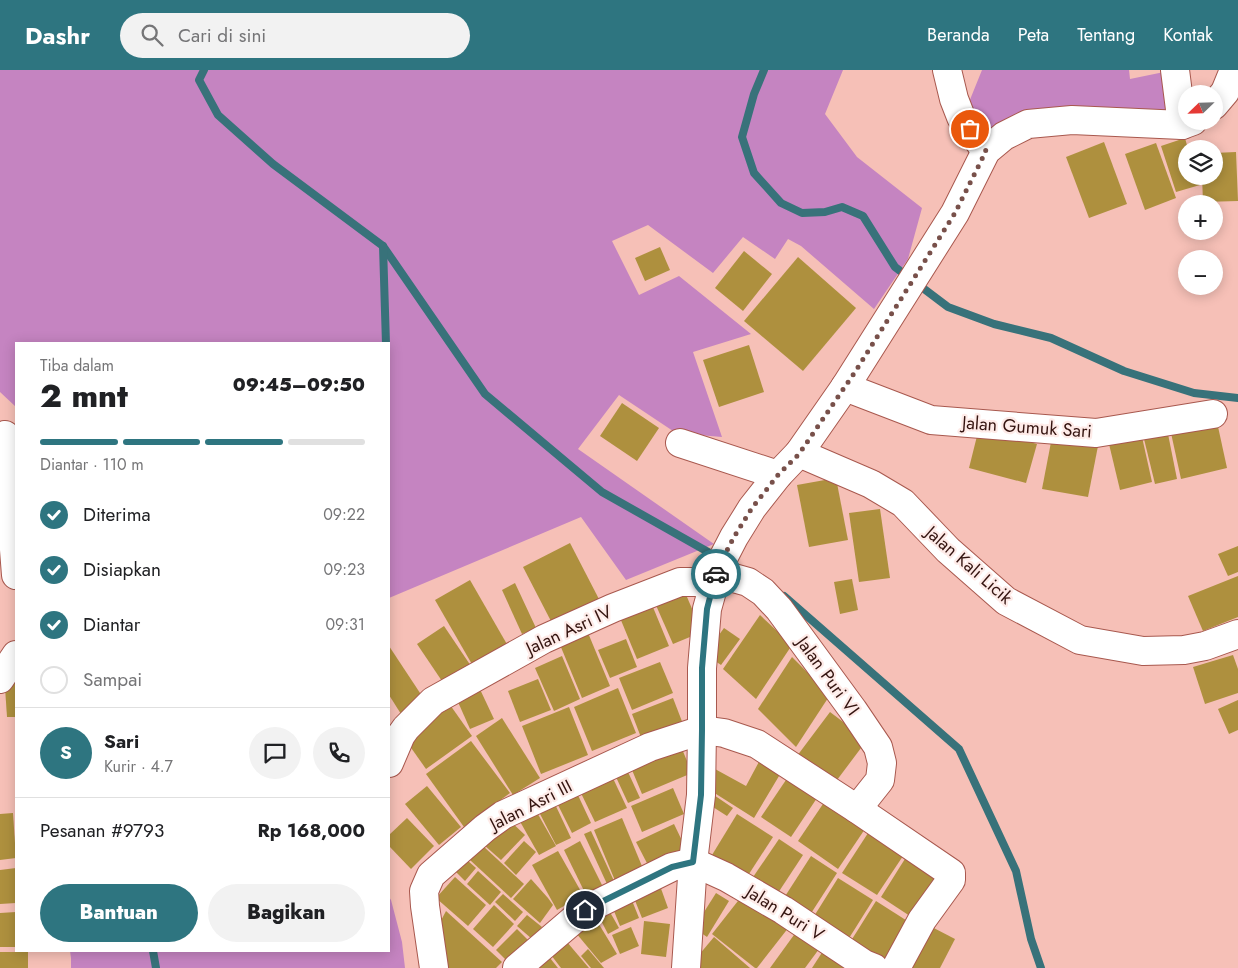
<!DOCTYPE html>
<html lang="id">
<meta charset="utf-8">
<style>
body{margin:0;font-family:Jost,sans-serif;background:#f2f2f2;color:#202124;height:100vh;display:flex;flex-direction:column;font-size:19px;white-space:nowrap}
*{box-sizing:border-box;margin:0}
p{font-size:16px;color:#757577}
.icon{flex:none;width:28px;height:28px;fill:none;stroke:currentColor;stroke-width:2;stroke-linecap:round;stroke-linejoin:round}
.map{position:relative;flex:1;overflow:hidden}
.panel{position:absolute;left:15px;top:272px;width:375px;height:610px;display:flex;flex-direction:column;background:#fff;border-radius:0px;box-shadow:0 2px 12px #0003}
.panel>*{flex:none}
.needle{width:32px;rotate:247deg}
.buttons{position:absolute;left:1178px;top:15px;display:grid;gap:10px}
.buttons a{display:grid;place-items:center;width:45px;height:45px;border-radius:50%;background:#fff;box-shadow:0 2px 12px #0003;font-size:25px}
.pin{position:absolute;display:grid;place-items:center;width:42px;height:42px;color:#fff;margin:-21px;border:2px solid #fff;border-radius:50%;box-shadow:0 1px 5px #0007}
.courier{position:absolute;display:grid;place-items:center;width:50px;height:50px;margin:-25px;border:4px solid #2e7580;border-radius:50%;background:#fff;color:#222;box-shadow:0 1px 6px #0007}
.head em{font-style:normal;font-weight:800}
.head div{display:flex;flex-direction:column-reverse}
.head{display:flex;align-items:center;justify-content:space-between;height:85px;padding:0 25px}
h1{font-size:32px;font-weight:800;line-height:38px}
.bar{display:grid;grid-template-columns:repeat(4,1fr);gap:8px 5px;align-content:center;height:60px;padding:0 25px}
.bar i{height:6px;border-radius:4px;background:#e0e0e0}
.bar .selected{background:#2e7580}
.bar p{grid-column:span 4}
.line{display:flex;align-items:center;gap:12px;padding:0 25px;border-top:1px solid #e0e0e0}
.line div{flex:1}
.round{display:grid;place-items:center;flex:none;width:52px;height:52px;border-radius:26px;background:#f2f2f2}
ol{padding:0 25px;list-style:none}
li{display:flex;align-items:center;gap:15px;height:55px}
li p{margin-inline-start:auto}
li .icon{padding:5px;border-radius:50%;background:#2e7580;color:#fff;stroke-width:4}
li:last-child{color:#757577}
li i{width:28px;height:28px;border:2px solid #e0e0e0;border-radius:50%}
.action{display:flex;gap:10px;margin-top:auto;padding:10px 25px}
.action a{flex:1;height:58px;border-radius:30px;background:#2e7580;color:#fff;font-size:20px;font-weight:800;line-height:58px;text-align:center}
.action a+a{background:#f2f2f2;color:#202124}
header{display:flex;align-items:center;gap:30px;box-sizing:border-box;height:70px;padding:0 25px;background:#2e7580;color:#fff}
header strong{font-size:24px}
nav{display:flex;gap:28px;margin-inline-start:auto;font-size:18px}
.search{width:350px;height:45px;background:#f2f2f2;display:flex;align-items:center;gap:12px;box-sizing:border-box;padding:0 18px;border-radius:28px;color:#757577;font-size:19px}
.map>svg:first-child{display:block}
.forest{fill:#c584c1}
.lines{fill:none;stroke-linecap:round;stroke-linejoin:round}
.stream{stroke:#38727a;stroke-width:8}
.building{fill:#ae903e}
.minor-casing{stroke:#a8584e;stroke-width:30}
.minor{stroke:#fff;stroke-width:28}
.done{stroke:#78504a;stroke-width:5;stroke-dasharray:0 9}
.route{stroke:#2e7580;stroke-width:6}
.labels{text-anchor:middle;stroke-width:4.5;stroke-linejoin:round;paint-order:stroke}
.street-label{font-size:18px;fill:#341410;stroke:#feebe8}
</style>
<header>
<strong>Dashr</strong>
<div class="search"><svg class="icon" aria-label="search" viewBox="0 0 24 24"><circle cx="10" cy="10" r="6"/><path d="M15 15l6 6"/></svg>Cari di sini</div>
<nav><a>Beranda</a><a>Peta</a><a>Tentang</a><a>Kontak</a></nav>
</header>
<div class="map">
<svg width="1238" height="898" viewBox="0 0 1238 898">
<rect width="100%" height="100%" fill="#f6c0b7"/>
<g class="forest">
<polygon points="0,0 843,0 825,44 857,87 922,138 908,189 874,239 801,176 788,169 775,189 743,167 713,203 648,155 612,171 639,225 679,206 751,264 693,282 722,367 676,363 619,325 578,379 714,474 626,510 581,447 389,528 389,274 16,274 16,337 0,322"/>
<polygon points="982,0 1129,0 1130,9 1169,1 1177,50 1027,42 981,63 965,42"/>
<polygon points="389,827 391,830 402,872 405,898 71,898 71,888 70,881 389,881"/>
</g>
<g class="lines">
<g class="stream">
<polyline points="204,0 199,10 218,45 273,94 383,176 485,324 602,422 717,487"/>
<polyline points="764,0 754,24 742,67 754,103 781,133 802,143 825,142 842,137 863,146 895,197 948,237 994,254 1051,268 1124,301 1194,323 1238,328"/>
<polyline points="383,176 386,274"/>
<polyline points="784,526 959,679 1016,801 1031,869 1041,898"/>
<polyline points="153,881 156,898"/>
</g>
</g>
<g class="building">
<polygon points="1185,68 1188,79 1186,79 1186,106 1197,106 1200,115 1176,122 1161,76"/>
<polygon points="1104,72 1127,134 1089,148 1066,87"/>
<polygon points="1156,73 1176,128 1145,140 1125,84"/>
<polygon points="1236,82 1238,131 1203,132 1202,106 1214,106 1214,83"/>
<polygon points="660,177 670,200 645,211 635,188"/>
<polygon points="744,181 772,204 743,241 715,218"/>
<polygon points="798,187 856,238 803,301 744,251"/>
<polygon points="749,275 764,322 719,337 703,290"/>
<polygon points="622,333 659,358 637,391 600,366"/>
<polygon points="1217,352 1227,398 1181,409 1171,363"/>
<polygon points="979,358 1037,374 1026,413 969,398"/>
<polygon points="1168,364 1177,409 1155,414 1144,369"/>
<polygon points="1052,367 1098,376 1088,427 1042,419"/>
<polygon points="1142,367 1152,412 1120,420 1109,374"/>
<polygon points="836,408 848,470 809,477 797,415"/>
<polygon points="880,439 890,508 859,512 849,443"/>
<polygon points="570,473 601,533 554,557 523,497"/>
<polygon points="1238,476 1238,502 1228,506 1218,484"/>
<polygon points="1238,506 1238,547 1203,561 1188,526"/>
<polygon points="852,509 858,540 840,544 834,512"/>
<polygon points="470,510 512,583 477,603 435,530"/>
<polygon points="515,513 536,558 522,564 502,520"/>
<polygon points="684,520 702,562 673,574 655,533"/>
<polygon points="650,530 669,576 637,589 618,543"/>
<polygon points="760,545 792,575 756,629 723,599"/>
<polygon points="444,556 475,602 448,620 417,574"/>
<polygon points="586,558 610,616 582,628 558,570"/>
<polygon points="724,558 740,569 721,595 705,584"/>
<polygon points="626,569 637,597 610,608 598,580"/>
<polygon points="389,576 424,629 401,644 389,625"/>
<polygon points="1233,585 1238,599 1238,623 1205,634 1193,597"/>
<polygon points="562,586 580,629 554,641 535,598"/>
<polygon points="792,587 830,625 796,677 758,639"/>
<polygon points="660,592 673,623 632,640 619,608"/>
<polygon points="16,602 16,647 7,647 4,603"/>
<polygon points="538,609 551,640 520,652 508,621"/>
<polygon points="477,613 494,649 470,659 454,623"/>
<polygon points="618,618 636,663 592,681 574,637"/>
<polygon points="673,628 683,654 642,670 632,644"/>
<polygon points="1238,630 1238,660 1229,664 1218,639"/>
<polygon points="448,632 472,666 426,699 402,665"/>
<polygon points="569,637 588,685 541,704 522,656"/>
<polygon points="830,642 867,670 831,718 794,690"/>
<polygon points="502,648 540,708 513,725 476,666"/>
<polygon points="471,671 510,723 464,757 426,704"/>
<polygon points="682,679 692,703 642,724 632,700"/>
<polygon points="761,688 782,701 754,748 705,717 715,699 746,716"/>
<polygon points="628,702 640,728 628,733 616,707"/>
<polygon points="611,704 627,738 595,752 579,719"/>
<polygon points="790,704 819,725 791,767 761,747"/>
<polygon points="427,716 461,757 439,775 405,734"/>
<polygon points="673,718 684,744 642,762 631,736"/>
<polygon points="576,721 591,753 572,763 556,731"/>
<polygon points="708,721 733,738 727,746 702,730"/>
<polygon points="827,728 867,756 838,799 798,771"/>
<polygon points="554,732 571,768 556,775 538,740"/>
<polygon points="535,739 556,776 539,785 518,748"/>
<polygon points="13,743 16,788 0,790 0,744"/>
<polygon points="737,744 773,767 747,807 712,785"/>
<polygon points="407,748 434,776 411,799 389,776 389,765"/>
<polygon points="622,748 644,801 616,813 594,760"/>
<polygon points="508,749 525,765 501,790 484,775"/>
<polygon points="674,754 686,779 649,797 636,772"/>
<polygon points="870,760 905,783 877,825 842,803"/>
<polygon points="591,761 614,811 607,814 584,764"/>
<polygon points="779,769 803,785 776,826 751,810"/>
<polygon points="524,771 536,782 516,805 504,793"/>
<polygon points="580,771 604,819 587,827 564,780"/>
<polygon points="483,776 524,814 511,828 470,790"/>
<polygon points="558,781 583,825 557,840 532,795"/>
<polygon points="908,784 943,807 916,850 881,827"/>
<polygon points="811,786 837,803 808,848 782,831"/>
<polygon points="467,790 476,798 465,811 456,802"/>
<polygon points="16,798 16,833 0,834 0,800"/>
<polygon points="478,801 501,822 490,835 467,814"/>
<polygon points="455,807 486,835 468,856 436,828"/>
<polygon points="838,808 873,830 846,873 811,851"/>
<polygon points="531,809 548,828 553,835 540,853 513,829"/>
<polygon points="659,813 668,838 642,848 632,823"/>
<polygon points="745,822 789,857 757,898 755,898 712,864"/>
<polygon points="716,823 729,831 707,867 694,858"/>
<polygon points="503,824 523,842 515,851 495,832"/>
<polygon points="631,828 639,848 620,856 612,836"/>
<polygon points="876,831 912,854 885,897 849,874"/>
<polygon points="494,835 514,854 493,877 473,859"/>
<polygon points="606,835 619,858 608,864 596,841"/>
<polygon points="446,841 502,892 496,898 442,898 435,862"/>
<polygon points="16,842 16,877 0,877 0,843"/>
<polygon points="527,845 542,857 532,869 517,856"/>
<polygon points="597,851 617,884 601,893 576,863"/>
<polygon points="644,851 670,854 666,887 641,884"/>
<polygon points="928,855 955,869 940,898 906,898"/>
<polygon points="631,857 639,876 620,884 612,865"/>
<polygon points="799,858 822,875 805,898 770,898"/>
<polygon points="517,859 532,874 511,895 496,880"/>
<polygon points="714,867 750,898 700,898 693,892"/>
<polygon points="567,872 589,898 561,898 551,885"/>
<polygon points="588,879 604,898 591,898 581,886"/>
<polygon points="823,881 850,898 812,898"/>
<rect x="0" y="882" width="28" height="16"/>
<polygon points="550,888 558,898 538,898"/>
</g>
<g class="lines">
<g class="minor-casing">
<g id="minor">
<polyline points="947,0 954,29 961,47 986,81"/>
<polyline points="1175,0 1182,55"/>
<polyline points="1214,35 1225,22 1234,0"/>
<polyline points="845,317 931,350 1096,363 1213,344"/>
<polyline points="5,365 16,505"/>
<polyline points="680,373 778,405"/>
<polyline points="799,383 871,414 903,433 948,480 1006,531 1080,570 1143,581 1184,580 1205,576 1238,564"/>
<polyline points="716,503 748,512 763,522 779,539 853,640 878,677 882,693 880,710 857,739"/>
<polyline points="0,609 16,585"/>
<polyline points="389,693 401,665 406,658 433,631 544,569 613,538 680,512 696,512 713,515"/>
<polyline points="434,898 425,836 424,821 431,805 485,758 503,745 650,677 702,660 724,663 757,674 857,739 951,803 951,810 922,850 896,898"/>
<polyline points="517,898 585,840 672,797 693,792 726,807 783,840 864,894 874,898"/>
<polyline points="686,898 693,792 701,725 702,660 702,598 707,539 719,496 734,467 752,438 778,405 799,383 845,317 955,143 986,81 1004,66 1028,54 1072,50 1182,55 1193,51"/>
</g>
</g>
<use href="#minor" class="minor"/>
</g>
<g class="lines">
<polyline class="done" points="716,504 719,496 734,467 752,438 778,405 799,384 855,302 955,143 986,81 970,59"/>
<polyline class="route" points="585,840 672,797 693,792 701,725 702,660 702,598 707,539 716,504"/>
</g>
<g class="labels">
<g class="street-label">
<text transform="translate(1027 357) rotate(4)" y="6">Jalan Gumuk Sari</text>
<text transform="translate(969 495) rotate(41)" y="6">Jalan Kali Licik</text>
<text transform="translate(569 560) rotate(-25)" y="6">Jalan Asri IV</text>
<text transform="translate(828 606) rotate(54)" y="6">Jalan Puri VI</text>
<text transform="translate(531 735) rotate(-27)" y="6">Jalan Asri III</text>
<text transform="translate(785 843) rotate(32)" y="6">Jalan Puri V</text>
</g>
</g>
</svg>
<div class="buttons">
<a><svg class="needle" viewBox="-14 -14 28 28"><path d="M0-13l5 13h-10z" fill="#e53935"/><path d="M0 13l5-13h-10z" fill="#757577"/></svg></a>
<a><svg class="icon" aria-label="layers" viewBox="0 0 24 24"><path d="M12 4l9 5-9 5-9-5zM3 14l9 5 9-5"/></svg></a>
<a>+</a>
<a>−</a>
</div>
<div class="pin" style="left:970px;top:59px;background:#ea580c"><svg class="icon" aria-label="bag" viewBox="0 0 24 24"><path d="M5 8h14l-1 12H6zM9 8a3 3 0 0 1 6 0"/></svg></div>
<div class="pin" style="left:585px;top:840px;background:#1f2937"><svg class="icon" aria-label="home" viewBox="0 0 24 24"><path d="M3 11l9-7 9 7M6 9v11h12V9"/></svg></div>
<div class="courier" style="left:716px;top:504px"><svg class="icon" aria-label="car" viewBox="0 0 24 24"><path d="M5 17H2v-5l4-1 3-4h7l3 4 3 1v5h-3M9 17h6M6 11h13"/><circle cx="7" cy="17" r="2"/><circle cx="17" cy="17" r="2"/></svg></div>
<section class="panel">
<div class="head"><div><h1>2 mnt</h1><p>Tiba dalam</p></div><em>09:45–09:50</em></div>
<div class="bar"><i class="selected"></i><i class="selected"></i><i class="selected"></i><i></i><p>Diantar · 110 m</p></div>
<ol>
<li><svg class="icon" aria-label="check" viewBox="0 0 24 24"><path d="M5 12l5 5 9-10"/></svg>Diterima<p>09:22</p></li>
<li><svg class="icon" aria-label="check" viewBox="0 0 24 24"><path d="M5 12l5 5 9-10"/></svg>Disiapkan<p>09:23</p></li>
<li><svg class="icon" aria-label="check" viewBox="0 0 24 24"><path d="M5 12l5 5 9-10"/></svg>Diantar<p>09:31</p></li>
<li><i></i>Sampai</li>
</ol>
<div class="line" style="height:90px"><b class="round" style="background:#2e7580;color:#fff">S</b><div><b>Sari</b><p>Kurir · 4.7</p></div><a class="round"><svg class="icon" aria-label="chat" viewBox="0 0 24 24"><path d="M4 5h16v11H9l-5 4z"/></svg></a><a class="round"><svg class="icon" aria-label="phone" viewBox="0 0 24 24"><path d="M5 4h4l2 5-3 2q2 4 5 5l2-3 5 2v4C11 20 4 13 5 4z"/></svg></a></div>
<div class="line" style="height:65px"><div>Pesanan #9793</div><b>Rp 168,000</b></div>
<div class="action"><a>Bantuan</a><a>Bagikan</a></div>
</section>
</div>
